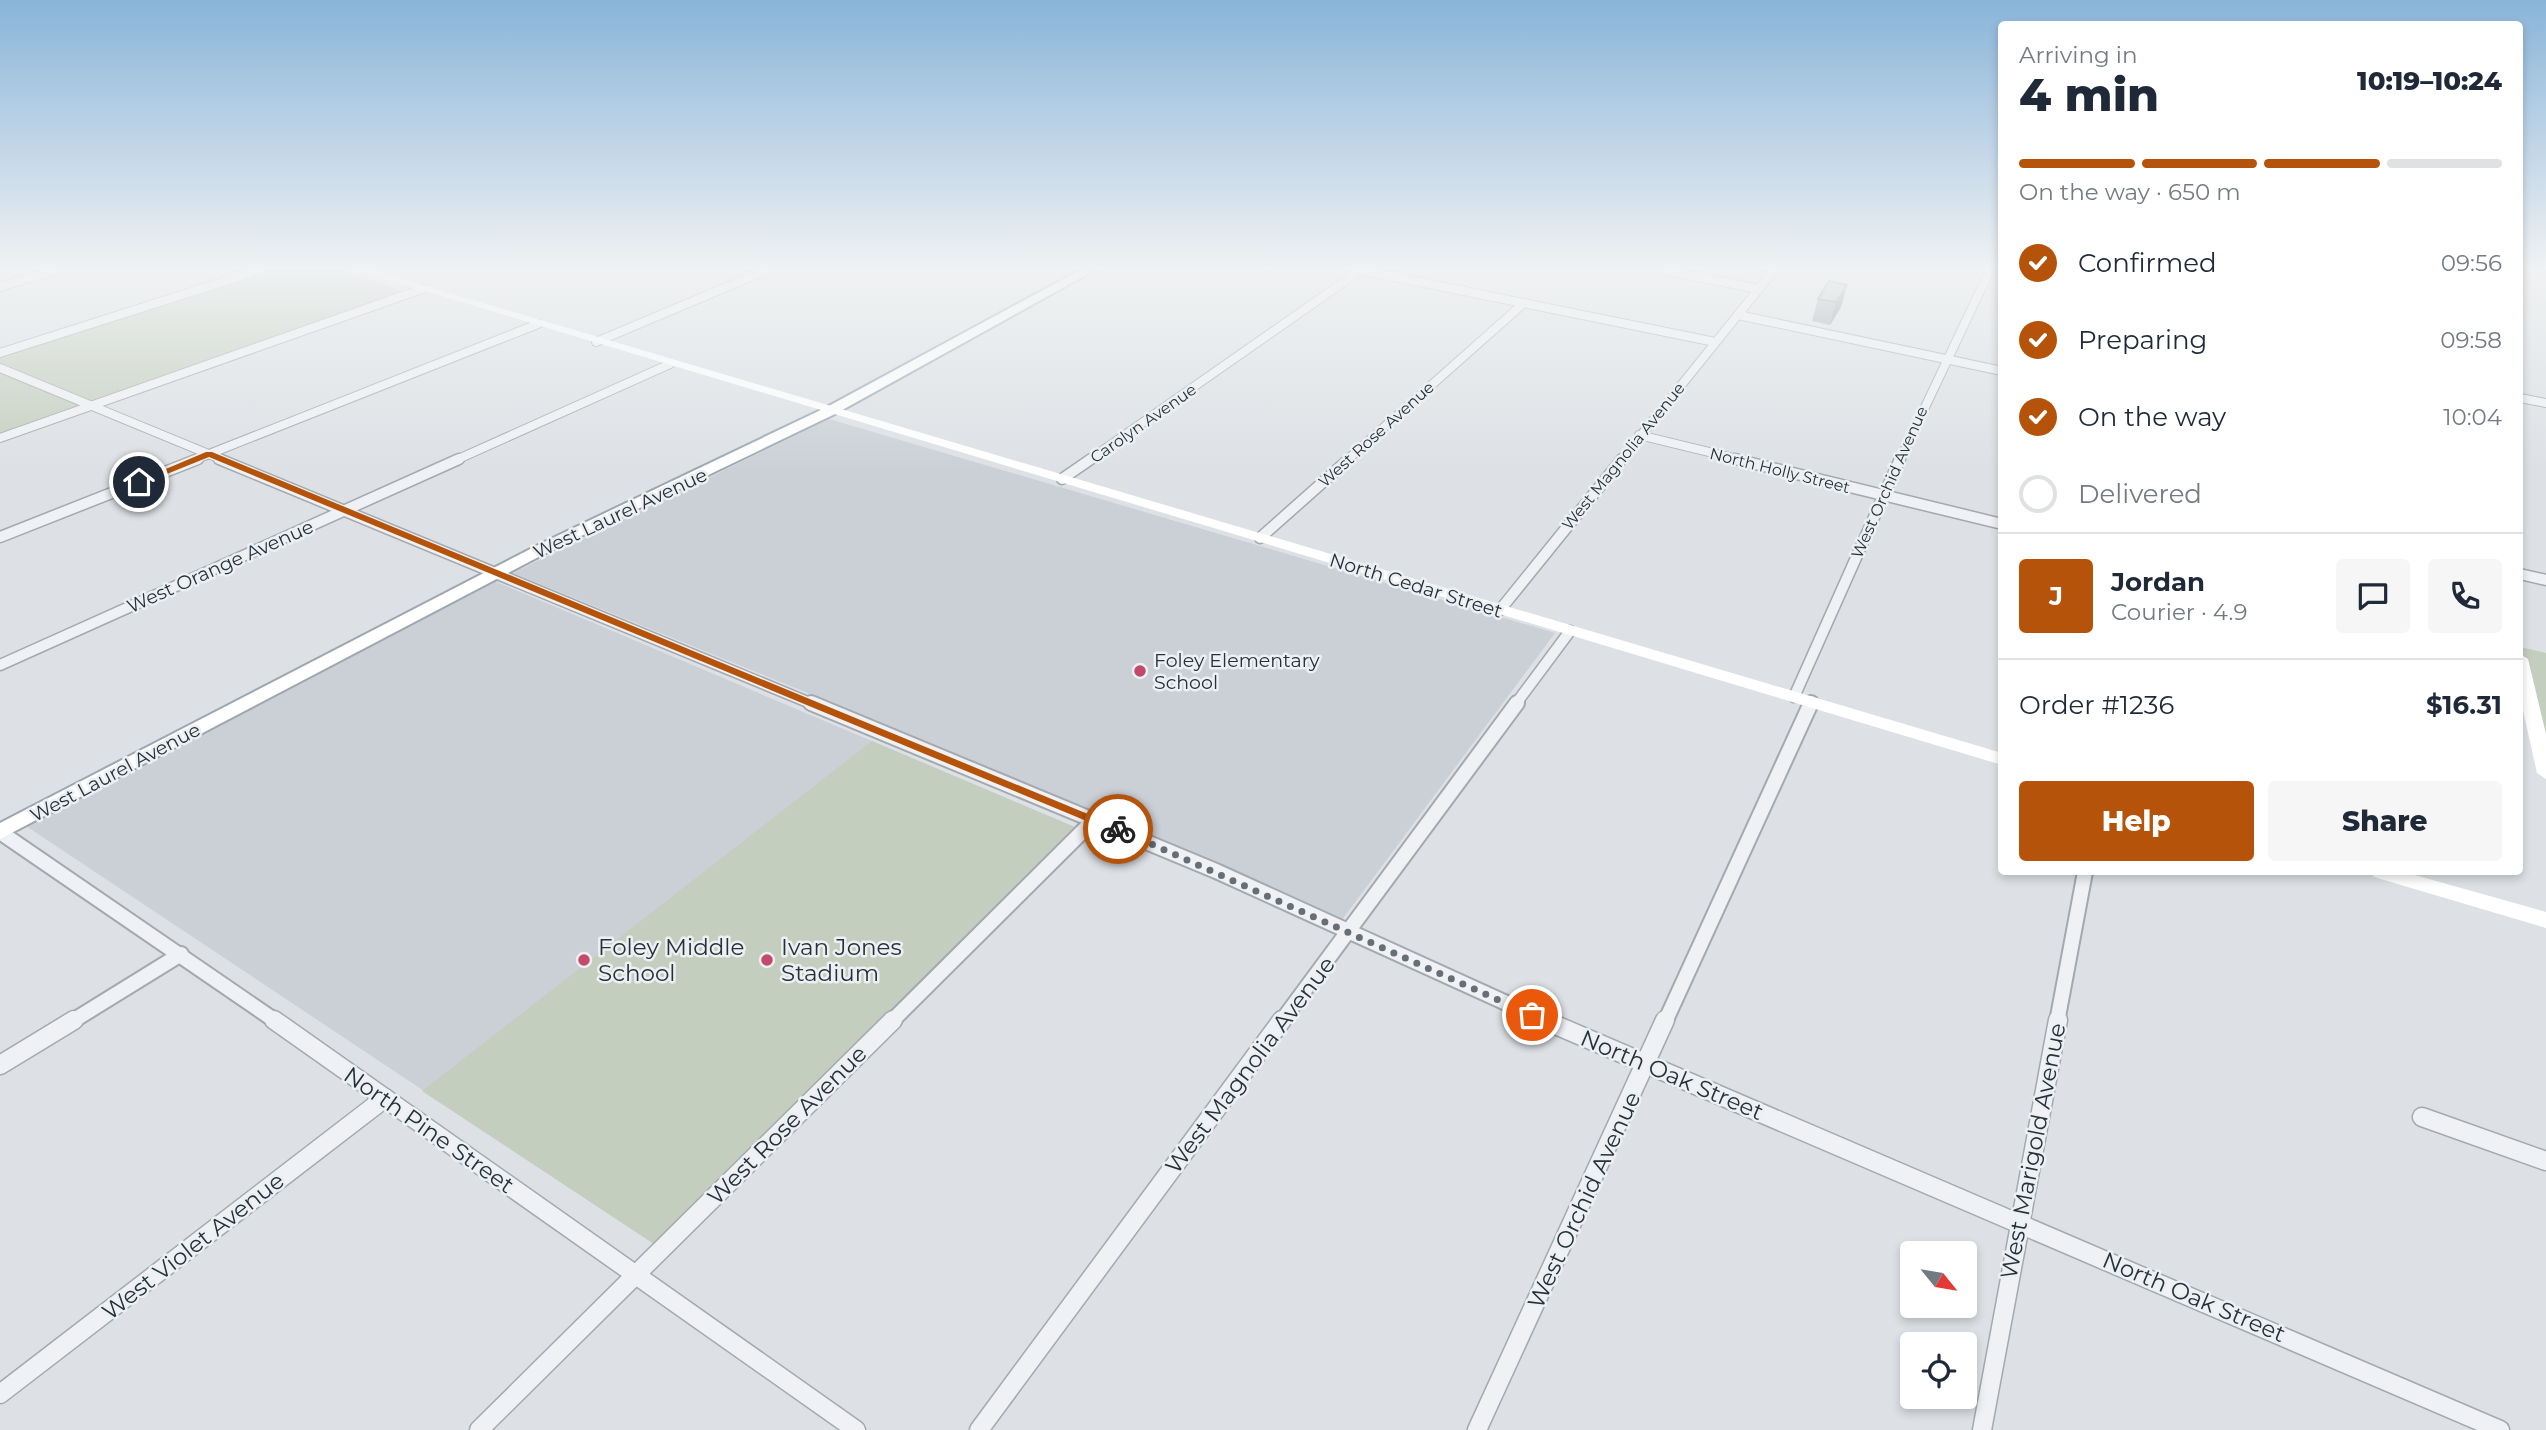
<!DOCTYPE html>
<meta charset="utf-8">
<style>
body{margin:0;font-family:Montserrat,sans-serif;background:#f6f6f7;color:#1f2937;height:100vh;display:flex;flex-direction:column;font-size:26px;white-space:nowrap}
*{box-sizing:border-box;margin:0}
p{font-size:23px;color:#747a83}
.icon{flex:none;width:38px;height:38px;fill:none;stroke:currentColor;stroke-width:2;stroke-linecap:round;stroke-linejoin:round}
.map{position:relative;flex:1;overflow:hidden}
.sheet{position:absolute;left:1998px;top:21px;width:525px;height:854px;display:flex;flex-direction:column;background:#fff;border-radius:7px;box-shadow:0 4px 10px #0003}
.sheet>*{flex:none}
.needle{width:46px;rotate:120deg}
.tools{position:absolute;left:1900px;top:1241px;display:grid;gap:14px}
.tools a{display:grid;place-items:center;width:77px;height:77px;border-radius:7px;background:#fff;box-shadow:0 4px 10px #0003;font-size:35px}
.pin{position:absolute;display:grid;place-items:center;width:60px;height:60px;color:#fff;margin:-30px;border:4px solid #fff;border-radius:50%;box-shadow:0 2px 7px #0007}
.courier{position:absolute;display:grid;place-items:center;width:70px;height:70px;margin:-35px;border:5px solid #b45309;border-radius:50%;background:#fff;color:#222;box-shadow:0 2px 9px #0007}
.head em{font-style:normal;font-weight:800}
.head div{display:flex;flex-direction:column-reverse}
.head{display:flex;align-items:center;justify-content:space-between;height:119px;padding:0 21px}
h1{font-size:46px;font-weight:800;line-height:52px}
.bar{display:grid;grid-template-columns:repeat(4,1fr);gap:10px 7px;align-content:center;height:84px;padding:0 21px}
.bar i{height:9px;border-radius:5px;background:#e0e1e3}
.bar .active{background:#b45309}
.bar p{grid-column:span 4}
.line{display:flex;align-items:center;gap:18px;padding:0 21px;border-top:2px solid #e0e1e3}
.line div{flex:1}
.round{display:grid;place-items:center;flex:none;width:74px;height:74px;border-radius:7px;background:#f6f6f7}
ol{padding:0 21px;list-style:none}
li{display:flex;align-items:center;gap:21px;height:77px}
li p{margin-inline-start:auto}
li .icon{padding:7px;border-radius:50%;background:#b45309;color:#fff;stroke-width:4}
li:last-child{color:#747a83}
li i{width:38px;height:38px;border:4px solid #e0e1e3;border-radius:50%}
.primary-button{display:flex;gap:14px;margin-top:auto;padding:14px 21px}
.primary-button a{flex:1;height:80px;border-radius:7px;background:#b45309;color:#fff;font-size:28px;font-weight:800;line-height:80px;text-align:center}
.primary-button a+a{background:#f6f6f7;color:#1f2937}
.map>svg:first-child{display:block}
.built{fill:#cbd0d6}
.green{fill:#c4cebe}
.lines{fill:none;stroke-linecap:round;stroke-linejoin:round}
.street-far3-casing{stroke:#a3a9ae;stroke-width:10}
.street-far2-casing{stroke:#a3a9ae;stroke-width:13}
.street-far1-casing{stroke:#a3a9ae;stroke-width:18}
.street-casing{stroke:#a3a9ae;stroke-width:21}
.primary-casing{stroke:#9da7b0;stroke-width:4}
.street-far3{stroke:#eff1f4;stroke-width:8}
.street-far2{stroke:#eff1f4;stroke-width:10}
.street-far1{stroke:#eff1f4;stroke-width:14}
.street{stroke:#eff1f4;stroke-width:18}
.secondary{fill:#fff;fill-rule:evenodd}
.primary{fill:#fff;fill-rule:evenodd}
.wall{fill:#9ba1a6}
.shaded-wall{fill:#7e8387}
.building{fill:#b4bbc1;stroke:#7e8387;stroke-width:2}
.route{fill:#b45309}
.done{stroke:#676f76;stroke-width:7;stroke-dasharray:0 12.6}
.poi-dot{fill:#c24a6c;stroke:#ecf0f3;stroke-width:2.5}
.labels{text-anchor:middle;stroke-width:5;stroke-linejoin:round;paint-order:stroke}
.far-street-label{font-size:16px;fill:#27313a;stroke:#ecf0f3}
.street-label{font-size:19px;fill:#27313a;stroke:#ecf0f3}
.poi-label{font-size:19px;fill:#27313a;stroke:#ecf0f3;text-anchor:start}
.near-poi-label{font-size:23px;fill:#27313a;stroke:#ecf0f3;text-anchor:start}
.near-street-label{font-size:23px;fill:#27313a;stroke:#ecf0f3}
</style>
<div class="map">
<svg width="2546" height="1430" viewBox="0 0 2546 1430">
<rect width="100%" height="100%" fill="#dde1e5"/>
<g class="built">
<polygon points="829,419 1555,633 1339,924 847,709 513,573"/>
<polygon points="492,580 1077,828 654,1244 26,826"/>
</g>
<g class="green">
<polygon points="272,270 337,270 406,292 0,434 0,357"/>
<polygon points="2520,647 2546,653 2546,749 2520,657"/>
<polygon points="872,741 1077,828 654,1244 422,1091"/>
</g>
<g class="lines">
<g class="street-far3-casing">
<g id="street-far3">
<polyline points="1361,270 1715,342"/>
<polyline points="1663,270 1759,289"/>
<polyline points="0,287 57,270"/>
<polyline points="1738,315 2002,371"/>
<polyline points="596,342 767,270"/>
<polyline points="0,353 260,270"/>
<polyline points="0,368 223,460"/>
<polyline points="2520,398 2546,403"/>
<polyline points="1639,435 1742,460"/>
<polyline points="0,438 422,289"/>
<polyline points="194,460 538,324"/>
<polyline points="456,460 670,364"/>
<polyline points="1089,460 1361,270"/>
<polyline points="1347,460 1524,303"/>
<polyline points="1621,460 1774,270"/>
<polyline points="1900,460 1990,270"/>
</g>
</g>
<g class="street-far2-casing">
<g id="street-far2">
<polyline points="219,459 815,705"/>
<polyline points="1735,459 2002,524"/>
<polyline points="1062,479 1091,459"/>
<polyline points="0,537 198,459"/>
<polyline points="1260,538 1349,459"/>
<polyline points="2520,574 2546,580"/>
<polyline points="1500,610 1622,459"/>
<polyline points="0,665 459,459"/>
<polyline points="1794,697 1900,459"/>
<polyline points="1515,705 1570,631"/>
</g>
</g>
<g class="street-far1-casing">
<g id="street-far1">
<polyline points="811,703 1216,871 1548,1022"/>
<polyline points="0,832 277,1022"/>
<polyline points="71,1022 181,954"/>
<polyline points="891,1022 1095,819"/>
<polyline points="1281,1022 1517,703"/>
<polyline points="1665,1022 1811,703"/>
<polyline points="2057,1022 2085,872"/>
</g>
</g>
<g class="street-casing">
<g id="street">
<polyline points="274,1020 856,1430"/>
<polyline points="1544,1020 2500,1430"/>
<polyline points="0,1065 74,1020"/>
<polyline points="2422,1117 2546,1161"/>
<polyline points="0,1394 385,1098"/>
<polyline points="479,1430 893,1020"/>
<polyline points="979,1430 1282,1020"/>
<polyline points="1477,1430 1665,1020"/>
<polyline points="1982,1430 2058,1020"/>
</g>
</g>
<g class="primary-casing">
<polygon id="primary" points="1080,270 1095,270 835,414 548,552 0,839 0,823 536,546 825,408"/>
</g>
<use href="#street-far3" class="street-far3"/>
<use href="#street-far2" class="street-far2"/>
<use href="#street-far1" class="street-far1"/>
<use href="#street" class="street"/>
<g class="secondary">
<polygon points="355,270 372,270 2002,753 2002,765"/>
<polygon points="2520,654 2528,659 2546,734 2546,779 2537,773 2520,697"/>
<polygon points="2371,872 2404,872 2546,912 2546,928 2374,877"/>
</g>
<use href="#primary" class="primary"/>
</g>
<polygon class="wall" points="1847,285 1841,307 1830,325 1812,321 1818,299"/>
<polygon class="shaded-wall" points="1847,285 1841,307 1830,325 1836,302"/>
<polygon class="building" points="1829,281 1847,285 1836,302 1818,299"/>
<linearGradient id="sky" x2="0" y2="1"><stop stop-color="#89b4d9"/><stop offset="0.57" stop-color="#f0f2f3"/><stop offset="1" stop-color="#f0f2f3" stop-opacity="0"/></linearGradient>
<rect width="2546" height="470" fill="url(#sky)"/>
<polygon class="route" points="206,452 212,452 1124,829 1113,832 209,457 142,484 135,482"/>
<g class="lines">
<polyline class="done" points="1118,829 1532,1015"/>
</g>
<g class="poi-dot">
<circle cx="1140" cy="671" r="7"/>
<circle cx="584" cy="960" r="7"/>
<circle cx="767" cy="960" r="7"/>
</g>
<g class="labels">
<g class="far-street-label">
<text transform="translate(1143 423) rotate(-35)" y="6">Carolyn Avenue</text>
<text transform="translate(1376 434) rotate(-42)" y="6">West Rose Avenue</text>
<text transform="translate(1623 456) rotate(-51)" y="6">West Magnolia Avenue</text>
<text transform="translate(1780 470) rotate(14)" y="6">North Holly Street</text>
<text transform="translate(1889 482) rotate(-66)" y="6">West Orchid Avenue</text>
</g>
<g class="street-label">
<text transform="translate(620 513) rotate(-25)" y="7">West Laurel Avenue</text>
<text transform="translate(220 566) rotate(-24)" y="7">West Orange Avenue</text>
<text transform="translate(1416 585) rotate(17)" y="7">North Cedar Street</text>
<text transform="translate(115 772) rotate(-28)" y="7">West Laurel Avenue</text>
</g>
<g class="poi-label">
<text x="1154" y="667">Foley Elementary<tspan x="1154" dy="22">School</tspan></text>
</g>
<g class="near-poi-label">
<text x="598" y="955">Foley Middle<tspan x="598" dy="26">School</tspan></text>
<text x="781" y="955">Ivan Jones<tspan x="781" dy="26">Stadium</tspan></text>
</g>
<g class="near-street-label">
<text transform="translate(1250 1065) rotate(-53)" y="8">West Magnolia Avenue</text>
<text transform="translate(1672 1075) rotate(23)" y="8">North Oak Street</text>
<text transform="translate(787 1125) rotate(-45)" y="8">West Rose Avenue</text>
<text transform="translate(429 1130) rotate(35)" y="8">North Pine Street</text>
<text transform="translate(2033 1151) rotate(-79)" y="8">West Marigold Avenue</text>
<text transform="translate(1584 1200) rotate(-65)" y="8">West Orchid Avenue</text>
<text transform="translate(193 1246) rotate(-38)" y="8">West Violet Avenue</text>
<text transform="translate(2194 1297) rotate(23)" y="8">North Oak Street</text>
</g>
</g>
</svg>
<div class="tools">
<a><svg class="needle" viewBox="-14 -14 28 28"><path d="M0-13l5 13h-10z" fill="#e53935"/><path d="M0 13l5-13h-10z" fill="#747a83"/></svg></a>
<a><svg class="icon" aria-label="locate" viewBox="0 0 24 24"><circle cx="12" cy="12" r="6"/><path d="M12 2v4M12 18v4M2 12h4M18 12h4"/></svg></a>
</div>
<div class="pin" style="left:1532px;top:1015px;background:#ea580c"><svg class="icon" aria-label="bag" viewBox="0 0 24 24"><path d="M5 8h14l-1 12H6zM9 8a3 3 0 0 1 6 0"/></svg></div>
<div class="pin" style="left:139px;top:482px;background:#1f2937"><svg class="icon" aria-label="home" viewBox="0 0 24 24"><path d="M3 11l9-7 9 7M6 9v11h12V9"/></svg></div>
<div class="courier" style="left:1118px;top:829px"><svg class="icon" aria-label="bike" viewBox="0 0 24 24"><circle cx="6" cy="16" r="4"/><circle cx="18" cy="16" r="4"/><path d="M6 16l4-8h5l3 8M10 8l3 8H6M13 5h3"/></svg></div>
<section class="sheet">
<div class="head"><div><h1>4 min</h1><p>Arriving in</p></div><em>10:19–10:24</em></div>
<div class="bar"><i class="active"></i><i class="active"></i><i class="active"></i><i></i><p>On the way · 650 m</p></div>
<ol>
<li><svg class="icon" aria-label="check" viewBox="0 0 24 24"><path d="M5 12l5 5 9-10"/></svg>Confirmed<p>09:56</p></li>
<li><svg class="icon" aria-label="check" viewBox="0 0 24 24"><path d="M5 12l5 5 9-10"/></svg>Preparing<p>09:58</p></li>
<li><svg class="icon" aria-label="check" viewBox="0 0 24 24"><path d="M5 12l5 5 9-10"/></svg>On the way<p>10:04</p></li>
<li><i></i>Delivered</li>
</ol>
<div class="line" style="height:126px"><b class="round" style="background:#b45309;color:#fff">J</b><div><b>Jordan</b><p>Courier · 4.9</p></div><a class="round"><svg class="icon" aria-label="chat" viewBox="0 0 24 24"><path d="M4 5h16v11H9l-5 4z"/></svg></a><a class="round"><svg class="icon" aria-label="phone" viewBox="0 0 24 24"><path d="M5 4h4l2 5-3 2q2 4 5 5l2-3 5 2v4C11 20 4 13 5 4z"/></svg></a></div>
<div class="line" style="height:91px"><div>Order #1236</div><b>$16.31</b></div>
<div class="primary-button"><a>Help</a><a>Share</a></div>
</section>
</div>
